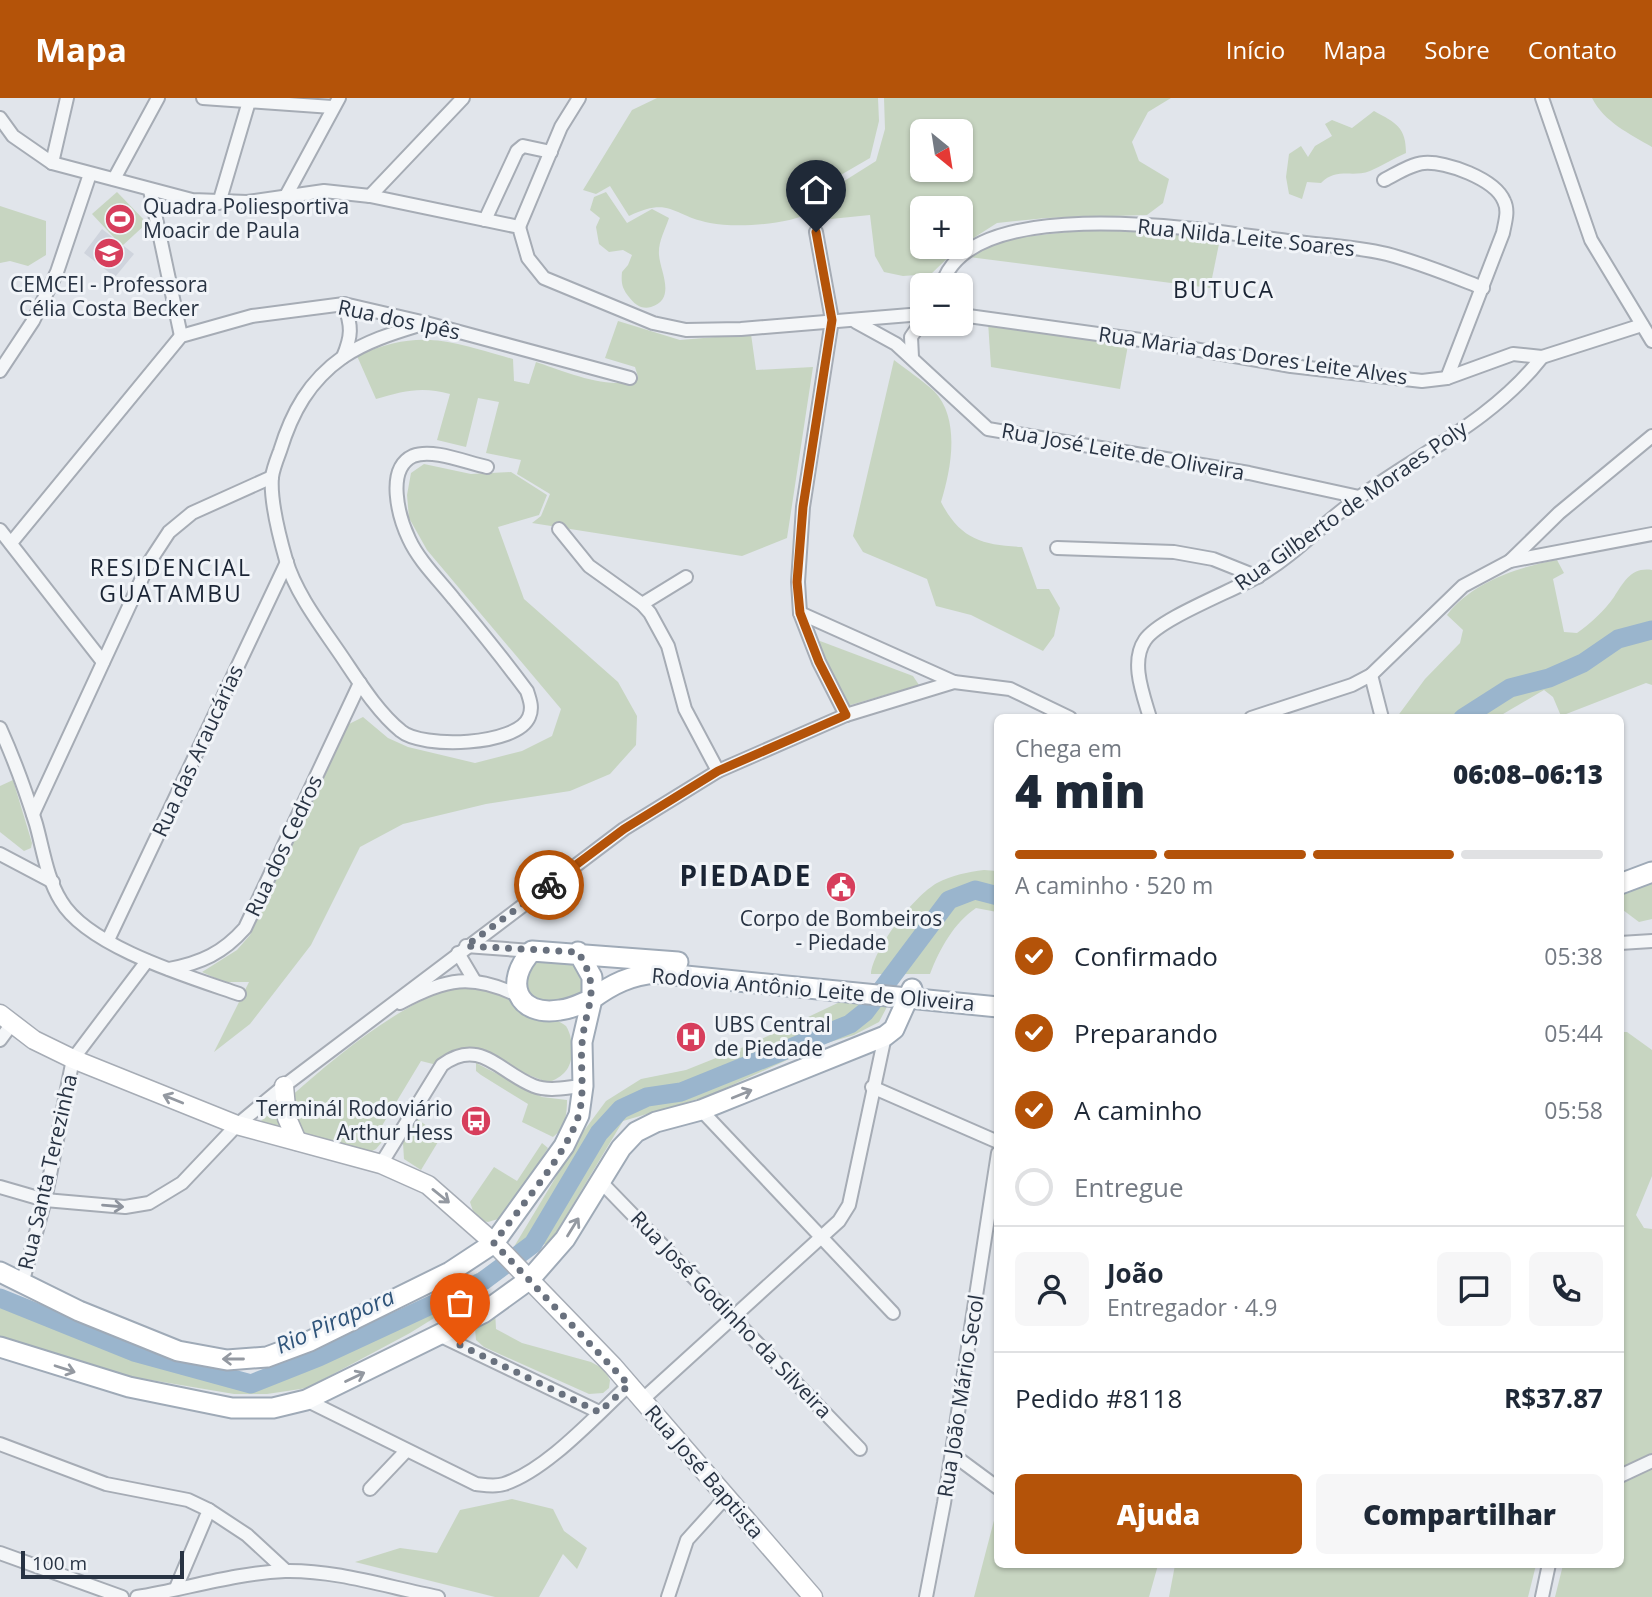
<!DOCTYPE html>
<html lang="pt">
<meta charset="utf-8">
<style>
body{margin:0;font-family:"Open Sans",sans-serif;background:#f6f6f7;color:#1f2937;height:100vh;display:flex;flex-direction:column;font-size:26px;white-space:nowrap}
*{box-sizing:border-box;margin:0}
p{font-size:23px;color:#747a83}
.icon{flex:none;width:38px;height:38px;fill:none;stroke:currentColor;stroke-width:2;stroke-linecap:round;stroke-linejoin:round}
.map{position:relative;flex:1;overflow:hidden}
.details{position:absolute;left:994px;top:616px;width:630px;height:854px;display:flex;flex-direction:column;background:#fff;border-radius:10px;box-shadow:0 2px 5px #0004}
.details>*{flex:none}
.needle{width:46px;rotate:150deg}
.tools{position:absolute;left:910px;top:21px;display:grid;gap:14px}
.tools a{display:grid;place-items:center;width:63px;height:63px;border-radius:10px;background:#fff;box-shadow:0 2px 5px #0004;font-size:35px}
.scale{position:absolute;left:21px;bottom:18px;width:163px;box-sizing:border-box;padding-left:7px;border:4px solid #283343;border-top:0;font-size:19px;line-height:24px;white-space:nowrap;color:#283343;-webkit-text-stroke:5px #f1f4f8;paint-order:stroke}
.pin{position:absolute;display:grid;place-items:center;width:60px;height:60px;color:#fff;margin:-72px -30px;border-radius:50% 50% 50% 0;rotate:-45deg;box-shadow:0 0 7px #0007}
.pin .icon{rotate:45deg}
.courier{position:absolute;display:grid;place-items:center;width:70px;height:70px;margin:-35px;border:5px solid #b45309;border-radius:50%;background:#fff;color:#222;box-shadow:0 2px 9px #0007}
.summary em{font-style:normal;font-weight:800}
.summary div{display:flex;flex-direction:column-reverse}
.summary{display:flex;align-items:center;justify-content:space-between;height:119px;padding:0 21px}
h1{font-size:46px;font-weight:800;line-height:52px}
.bar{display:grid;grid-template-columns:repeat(4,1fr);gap:10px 7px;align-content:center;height:84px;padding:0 21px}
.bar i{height:9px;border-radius:5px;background:#e0e1e3}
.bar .current{background:#b45309}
.bar p{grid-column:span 4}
.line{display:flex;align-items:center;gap:18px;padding:0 21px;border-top:2px solid #e0e1e3}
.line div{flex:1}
.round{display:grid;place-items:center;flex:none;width:74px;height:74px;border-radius:10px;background:#f6f6f7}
ol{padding:0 21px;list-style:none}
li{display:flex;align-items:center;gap:21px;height:77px}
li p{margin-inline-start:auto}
li .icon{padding:7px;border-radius:50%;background:#b45309;color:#fff;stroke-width:4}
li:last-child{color:#747a83}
li i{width:38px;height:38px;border:4px solid #e0e1e3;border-radius:50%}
.action{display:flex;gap:14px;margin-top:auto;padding:14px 21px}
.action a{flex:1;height:80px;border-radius:10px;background:#b45309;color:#fff;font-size:28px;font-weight:800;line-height:80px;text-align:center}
.action a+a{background:#f6f6f7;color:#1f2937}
header{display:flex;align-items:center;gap:42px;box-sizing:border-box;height:98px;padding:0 35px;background:#b45309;color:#fff}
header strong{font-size:33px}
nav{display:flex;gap:38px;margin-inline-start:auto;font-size:24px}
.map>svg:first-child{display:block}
.built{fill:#cfd4dd}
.green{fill:#c7d5c1;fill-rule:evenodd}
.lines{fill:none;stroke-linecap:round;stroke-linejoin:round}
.river{stroke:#9ab5cd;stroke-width:19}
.street-casing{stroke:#a6acb5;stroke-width:16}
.secondary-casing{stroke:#a6acb5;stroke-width:21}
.primary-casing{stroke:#9faab7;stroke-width:23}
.street{stroke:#f4f6f8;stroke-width:12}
.secondary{stroke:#fff;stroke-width:18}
.primary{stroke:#fff;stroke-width:19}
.oneway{stroke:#9499a1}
.oneway2{stroke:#8e949e}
.done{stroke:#69717e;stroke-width:7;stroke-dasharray:0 12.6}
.route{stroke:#b45309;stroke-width:9}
.labels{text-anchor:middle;stroke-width:6;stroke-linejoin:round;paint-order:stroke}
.poi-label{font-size:21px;fill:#283343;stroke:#f1f4f8;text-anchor:start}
.street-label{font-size:21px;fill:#283343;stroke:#f1f4f8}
.neighbourhood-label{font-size:23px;letter-spacing:2px;fill:#1a2434;stroke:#f1f4f8}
.water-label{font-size:23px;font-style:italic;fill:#2f547a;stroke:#f1f4f8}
.district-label{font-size:28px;font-weight:bold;letter-spacing:2px;fill:#1a2434;stroke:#f1f4f8}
</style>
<header>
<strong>Mapa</strong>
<nav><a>Início</a><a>Mapa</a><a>Sobre</a><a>Contato</a></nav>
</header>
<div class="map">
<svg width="1652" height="1499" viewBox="0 0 1652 1499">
<rect width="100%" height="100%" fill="#e1e5eb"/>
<polygon class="built" points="102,131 134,156 115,179 84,155"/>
<g class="green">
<path d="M657,0H878L879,23L870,60L820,89L811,114C789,127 736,130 710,125C672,118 671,98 629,118L610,88L596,96L583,92L632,12Z"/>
<path d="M884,0H1171L1148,14L1132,44L1139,63L1169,81L1163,105L1147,117L1046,120L997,125L961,148V110H922V149H959L931,176L903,178L884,174L875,158L870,117L811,123L822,97L876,63L885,31ZM922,33H961V72H922Z"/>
<path d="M1592,0H1652V49C1630,36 1604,24 1592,0Z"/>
<path d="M1374,13C1396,25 1406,29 1406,55C1394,60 1382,68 1370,73C1352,80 1337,69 1321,85L1307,84L1302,101L1289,96L1286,79L1289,56L1301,48L1308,59L1315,48L1332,38L1325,26L1332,22L1352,30Z"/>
<polygon points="117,94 147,125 122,148 92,116"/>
<path d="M606,94L627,125L652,111L669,120C665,132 658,144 659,157C660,173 677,201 651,209C642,212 634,206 629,199C622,190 621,185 622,174L628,167L632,157L623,152L609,154L599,146L596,129L600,120L590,112L594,99Z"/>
<polygon points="0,108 46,123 46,157 28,168 10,163 0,165"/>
<polygon points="1085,132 1127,132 1220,141 1210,190 969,159 996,142"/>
<path d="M618,223L680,242L751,236L756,272L813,269L787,440L742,458L532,425L541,418L550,396L517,376L521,362L486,355L499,304L478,300L466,349L437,342L450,296C422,288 403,293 376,301L357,258C420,230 449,243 513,261L514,283L529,286L536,264C561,272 616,296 638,279L635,269L605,260Z"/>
<polygon points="988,224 1128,247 1120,291 991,269"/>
<path d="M894,262C907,272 922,282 934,293C961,321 951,372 941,404C960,441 982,447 1022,449L1037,491H1049L1060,510L1054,538L1043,553L971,517L936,508L927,481L863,454L853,438Z"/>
<polygon points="424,366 471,376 511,374 547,397 539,417 498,429 524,501 618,584 637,618 636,647 610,676 570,693 486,706 403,726 360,749 311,847 250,926 214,954 249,884 224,884 202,874 237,852 250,837 349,626 363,619 388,640 408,649 475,665 522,653 552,638 561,611 427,452 409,420 407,397 411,375"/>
<path d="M1557,462L1564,475L1553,481L1564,534L1577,535C1591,525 1604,513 1614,499C1624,484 1631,469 1652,472V587L1646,585L1561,618L1553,599L1544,592L1498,619H1397L1425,581L1460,545L1463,532L1447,517C1472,484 1518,469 1557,462Z"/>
<polygon points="820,543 913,578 919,587 847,608 816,547"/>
<polygon points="13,682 32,745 31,750 24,753 0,734 0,688"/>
<path d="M984,772L997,773V814L976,810C954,825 940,850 930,876H871C873,851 914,798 937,785C952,777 968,774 984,772Z"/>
<polygon points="1652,783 1652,821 1639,824 1623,812 1624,793"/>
<path d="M541,860L577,865C586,879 588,890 577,903L538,905L522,893L529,864Z"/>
<path d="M456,887C468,889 482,889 493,892C501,894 562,924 566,928C571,936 572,945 572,954C571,971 564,978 548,985C538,980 527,977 518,972C485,956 467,934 437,967L421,963L380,1031L386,1039L376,1051L364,1057L296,1034L288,1001C339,956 391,912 456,887Z"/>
<polygon points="844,902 888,907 879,924 854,937 820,947 708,998 623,1023 554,1138 546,1146 512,1152 583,1034 606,1003 641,981 686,972 751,946"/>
<polygon points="1620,934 1627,934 1652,952 1652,1078 1636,1117 1644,1130 1652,1131 1652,1499 1555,1499 1563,1467 1620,1466"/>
<path d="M476,965L542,999L567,1002C567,1017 565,1030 553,1039L522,1024L528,1006L481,977L476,973Z"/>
<polygon points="277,1010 285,1034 257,1026"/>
<polygon points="415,1019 441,1039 421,1072 404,1061 403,1045"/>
<polygon points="542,1045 548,1050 505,1119 488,1124 476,1122 470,1104 494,1069 517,1083"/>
<polygon points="490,1169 502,1178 410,1235 307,1290 267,1296 234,1296 62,1267 0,1243 0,1206 93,1242 242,1278 273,1274"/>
<polygon points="495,1212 496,1231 522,1245 591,1264 604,1271 610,1282 609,1290 603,1295 589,1296 484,1249 476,1242 475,1230"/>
<polygon points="512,1401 553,1411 564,1433 587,1450 577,1471 563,1456 539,1499 495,1499 355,1464 400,1450 437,1455 460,1412"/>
<polygon points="997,1411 998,1466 1158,1467 1149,1499 974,1499"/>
<polygon points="1175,1467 1175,1466 1536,1467 1528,1499 1169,1499"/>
</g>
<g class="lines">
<g class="river">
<polyline points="1463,620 1510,590 1549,580 1583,565 1618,541 1652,532"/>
<polyline points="0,1200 134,1254 251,1286 319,1259 483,1183 533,1146 599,1035 621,1011 647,999 681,994 850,926 865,914 949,802 975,792 998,798"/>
</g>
<g class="street-casing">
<g id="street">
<polyline points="203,0 332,9"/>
<polyline points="1542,0 1591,142 1652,243"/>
<polyline points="0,20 13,38 52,65 192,102 247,104 324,93 370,98 519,129 528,160 544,180 653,225 686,232 741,231 922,216"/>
<polyline points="52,65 67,0"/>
<polyline points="114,81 158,0"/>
<path d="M1384,82C1396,76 1411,66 1424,65C1446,63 1495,81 1504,103C1509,113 1505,124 1503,135L1447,280"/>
<polyline points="150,92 181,238"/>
<polyline points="287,96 339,0"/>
<polyline points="370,98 463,0"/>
<polyline points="219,105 250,0"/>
<polyline points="485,122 517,53 523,48 551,54"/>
<polyline points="519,129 561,29 579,0"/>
<polyline points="816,134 832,222 803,409 798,484 800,515 819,564 846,617"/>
<path d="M942,187C970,92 1213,133 1287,143C1320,147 1355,148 1387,156C1421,165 1452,178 1483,190"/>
<polyline points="961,217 1148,243 1291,268 1422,283 1447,280 1513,256 1542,259"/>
<polyline points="856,224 896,246 988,331 1249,375 1359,399"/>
<path d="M426,225C397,234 368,242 343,259C309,283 292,314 280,353C277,361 273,371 272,379C270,401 280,441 286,462C295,493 318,524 336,550C355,577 375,612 401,633C422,651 517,648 529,619C533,610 530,602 527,593C504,562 479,531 454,501C439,482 419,463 409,441C399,420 385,371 413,358C433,350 467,365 487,369"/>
<path d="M343,259C352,238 352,228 344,206"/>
<polyline points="912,259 911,239 922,223"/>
<polyline points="1542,259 1642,227"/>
<polyline points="0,273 33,223 57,174 90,76"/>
<polyline points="559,431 589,468 642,506 650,515 668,548 685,611 718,673"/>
<polyline points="0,432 103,564"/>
<polyline points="11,445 181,238 252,218 344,206 426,225 630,280"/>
<polyline points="1057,450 1174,454 1213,461 1258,479"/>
<polyline points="1510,463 1559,415 1652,338"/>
<polyline points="642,506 686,479"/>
<polyline points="800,515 954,584"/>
<polyline points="1371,577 1382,620"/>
<path d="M1150,620C1143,596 1130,564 1145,542C1160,520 1233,493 1260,477C1297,455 1326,422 1361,398C1423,354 1495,320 1542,259"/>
<polyline points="1251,620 1352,587 1371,577 1463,488 1510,463 1652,436"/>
<path d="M0,630C14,661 26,694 36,726C43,751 47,781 61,803C88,849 190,879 239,896"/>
<polyline points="33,716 150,463 169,434 192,415 272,379"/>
<polyline points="0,756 53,784"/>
<polyline points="108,842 287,464"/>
<polyline points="1620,845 1652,843"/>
<polyline points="466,848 532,853"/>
<polyline points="458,855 474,882"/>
<path d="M169,871C201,865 223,855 245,830L360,585"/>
<path d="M400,905C446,880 472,875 519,898"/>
<polyline points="0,942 11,927"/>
<polyline points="872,989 998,1044"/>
<polyline points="701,1012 893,1215"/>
<path d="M381,1066L442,967C480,939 499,974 534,988C549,994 568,989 583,988"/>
<polyline points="601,1084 860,1351"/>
<polyline points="0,1089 45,1102 125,1109 149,1105 182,1085 237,1027 284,988 624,731 718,673 846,617 954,584 1010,591 1070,620"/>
<polyline points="22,1186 45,1102 73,961 147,863"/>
<polyline points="439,1237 599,1314"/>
<path d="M306,1302L476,1386C485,1387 495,1389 504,1386C547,1372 595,1318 629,1287"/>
<polyline points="642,1302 839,1123 849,1107 885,938"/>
<polyline points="0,1346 106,1386 188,1402 209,1412 176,1490"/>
<polyline points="952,1356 998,1390"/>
<polyline points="1620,1378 1652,1363"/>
<polyline points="370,1391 406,1353"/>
<polyline points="209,1412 247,1437 286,1473"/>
<polyline points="0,1455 122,1499"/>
<path d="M137,1499C186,1491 235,1475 285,1473C337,1472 387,1489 438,1499"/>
<polyline points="668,1499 687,1442 725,1400"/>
<polyline points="926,1499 944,1405 998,1055"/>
<polyline points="1542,1499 1549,1466"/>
</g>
</g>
<g class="secondary-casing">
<g id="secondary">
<polyline points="0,916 34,942 73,961 237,1027 381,1066 428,1087 494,1145 613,1268 813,1499"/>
<polyline points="284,988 287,1020 297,1043"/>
</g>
</g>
<g class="primary-casing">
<g id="primary">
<polyline points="1620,786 1652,774"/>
<path d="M578,854L592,879V901C582,905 572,911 560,912C517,919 503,884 532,853L678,864"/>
<path d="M0,1174L79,1213L178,1253L227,1262L267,1259L310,1243L450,1174L494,1145L564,1048L579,1017L583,988L582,944L592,901C612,886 631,877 656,875L998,909"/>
<polyline points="0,1249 129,1289 232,1310 273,1310 306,1302 483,1215 530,1181 565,1141 621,1050 636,1034 656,1024 701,1012 885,938 894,931 912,891"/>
</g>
</g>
<use href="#street" class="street"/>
<use href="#secondary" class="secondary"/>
<use href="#primary" class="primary"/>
</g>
<defs><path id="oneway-shaft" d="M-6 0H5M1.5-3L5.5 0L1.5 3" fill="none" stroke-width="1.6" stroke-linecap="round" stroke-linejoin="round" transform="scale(1.75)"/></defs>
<g class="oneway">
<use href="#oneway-shaft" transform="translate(742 996) rotate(-22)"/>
<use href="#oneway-shaft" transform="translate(173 1001) rotate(-158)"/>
<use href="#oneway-shaft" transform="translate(441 1098) rotate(39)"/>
<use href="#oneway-shaft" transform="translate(573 1129) rotate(-58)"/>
<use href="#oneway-shaft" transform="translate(233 1261) rotate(-180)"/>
<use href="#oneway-shaft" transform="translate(65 1271) rotate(18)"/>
<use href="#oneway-shaft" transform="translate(355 1279) rotate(-25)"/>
</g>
<use class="oneway2" href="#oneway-shaft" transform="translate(113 1108) rotate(5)"/>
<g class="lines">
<path class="done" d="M460,1247L599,1314L629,1287L494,1145C519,1110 568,1055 579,1016C585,992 580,969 582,946C585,907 603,893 578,854L466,848L549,787"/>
<polyline class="route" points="549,787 624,731 718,673 846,617 819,564 800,515 797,484 803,409 832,222 816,134"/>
</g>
<defs>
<g id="stadium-disc" transform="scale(1.575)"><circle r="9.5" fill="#d73e5c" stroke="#f1f4f8"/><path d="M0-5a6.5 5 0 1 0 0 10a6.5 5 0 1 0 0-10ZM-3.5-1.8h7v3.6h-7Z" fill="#fff"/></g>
<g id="school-disc" transform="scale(1.575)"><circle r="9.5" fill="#d73e5c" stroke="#f1f4f8"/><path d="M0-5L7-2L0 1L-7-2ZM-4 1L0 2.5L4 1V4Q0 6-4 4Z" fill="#fff"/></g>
<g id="civic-disc" transform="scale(1.575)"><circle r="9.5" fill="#d73e5c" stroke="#f1f4f8"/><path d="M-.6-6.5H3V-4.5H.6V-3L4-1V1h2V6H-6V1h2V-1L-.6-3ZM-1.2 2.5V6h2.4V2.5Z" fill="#fff"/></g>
<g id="hospital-disc" transform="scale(1.575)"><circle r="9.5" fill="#d73e5c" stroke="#f1f4f8"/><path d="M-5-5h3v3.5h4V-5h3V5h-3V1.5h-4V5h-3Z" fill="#fff"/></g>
<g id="bus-disc" transform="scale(1.575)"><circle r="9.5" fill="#d73e5c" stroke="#f1f4f8"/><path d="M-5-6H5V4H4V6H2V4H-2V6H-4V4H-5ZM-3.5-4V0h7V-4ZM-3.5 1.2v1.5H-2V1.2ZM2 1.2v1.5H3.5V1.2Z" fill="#fff"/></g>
</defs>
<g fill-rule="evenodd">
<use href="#stadium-disc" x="120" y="121"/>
<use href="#school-disc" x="109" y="155"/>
<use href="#civic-disc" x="841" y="789"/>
<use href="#hospital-disc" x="691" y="939"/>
<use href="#bus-disc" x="476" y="1023"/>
</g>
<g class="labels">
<g class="poi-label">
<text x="143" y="116">Quadra Poliesportiva<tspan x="143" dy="24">Moacir de Paula</tspan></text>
<text x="109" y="194" text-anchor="middle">CEMCEI - Professora<tspan x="109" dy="24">Célia Costa Becker</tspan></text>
<text x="841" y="828" text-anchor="middle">Corpo de Bombeiros<tspan x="841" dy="24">- Piedade</tspan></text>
<text x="714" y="934">UBS Central<tspan x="714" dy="24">de Piedade</tspan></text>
<text x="453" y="1018" text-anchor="end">Terminál Rodoviário<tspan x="453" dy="24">Arthur Hess</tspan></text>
</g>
<g class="street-label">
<text transform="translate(1246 140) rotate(6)" y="7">Rua Nilda Leite Soares</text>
<text transform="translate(399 222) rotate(12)" y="7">Rua dos Ipês</text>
<text transform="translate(1253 258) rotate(8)" y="7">Rua Maria das Dores Leite Alves</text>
<text transform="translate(1123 354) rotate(10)" y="7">Rua José Leite de Oliveira</text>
<text transform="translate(1351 408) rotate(-35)" y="7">Rua Gilberto de Moraes Poly</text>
<text transform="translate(198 653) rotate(-65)" y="7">Rua das Araucárias</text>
<text transform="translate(284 748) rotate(-65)" y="7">Rua dos Cedros</text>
<text transform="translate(813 892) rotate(5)" y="7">Rodovia Antônio Leite de Oliveira</text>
<text transform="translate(48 1074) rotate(-77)" y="7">Rua Santa Terezinha</text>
<text transform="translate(731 1217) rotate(46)" y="7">Rua José Godinho da Silveira</text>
<text transform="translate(961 1298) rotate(-81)" y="7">Rua João Mário Secol</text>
<text transform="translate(704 1374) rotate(49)" y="7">Rua José Baptista</text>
</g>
<g class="neighbourhood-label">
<text x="1224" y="200">BUTUCA</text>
<text x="171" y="478">RESIDENCIAL<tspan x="171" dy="26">GUATAMBU</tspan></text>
</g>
<g class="water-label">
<text transform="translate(335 1223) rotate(-24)" y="8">Rio Pirapora</text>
</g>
<g class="district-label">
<text x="746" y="788">PIEDADE</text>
</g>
</g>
</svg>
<div class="tools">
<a><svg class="needle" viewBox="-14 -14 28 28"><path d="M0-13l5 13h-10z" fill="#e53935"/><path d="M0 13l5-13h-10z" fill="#747a83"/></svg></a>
<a>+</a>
<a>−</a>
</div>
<div class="scale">100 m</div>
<div class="pin" style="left:460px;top:1247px;background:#ea580c"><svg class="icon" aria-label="bag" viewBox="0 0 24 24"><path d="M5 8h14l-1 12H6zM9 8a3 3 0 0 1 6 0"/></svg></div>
<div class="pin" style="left:816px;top:134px;background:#1f2937"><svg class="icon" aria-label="home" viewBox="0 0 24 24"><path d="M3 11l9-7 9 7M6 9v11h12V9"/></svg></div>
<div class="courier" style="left:549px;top:787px"><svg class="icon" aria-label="bike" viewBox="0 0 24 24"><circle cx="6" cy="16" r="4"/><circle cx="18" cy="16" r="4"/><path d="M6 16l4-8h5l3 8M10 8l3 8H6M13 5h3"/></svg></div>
<section class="details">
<div class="summary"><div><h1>4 min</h1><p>Chega em</p></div><em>06:08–06:13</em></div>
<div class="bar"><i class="current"></i><i class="current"></i><i class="current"></i><i></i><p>A caminho · 520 m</p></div>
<ol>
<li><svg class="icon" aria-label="check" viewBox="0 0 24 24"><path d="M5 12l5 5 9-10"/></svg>Confirmado<p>05:38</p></li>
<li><svg class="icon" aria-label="check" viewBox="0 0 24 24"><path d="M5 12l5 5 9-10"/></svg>Preparando<p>05:44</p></li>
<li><svg class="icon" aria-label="check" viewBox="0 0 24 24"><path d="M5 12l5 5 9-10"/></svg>A caminho<p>05:58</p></li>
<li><i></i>Entregue</li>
</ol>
<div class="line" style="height:126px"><a class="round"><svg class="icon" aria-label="person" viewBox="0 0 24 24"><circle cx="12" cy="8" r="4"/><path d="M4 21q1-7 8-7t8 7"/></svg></a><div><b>João</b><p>Entregador · 4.9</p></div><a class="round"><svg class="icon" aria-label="chat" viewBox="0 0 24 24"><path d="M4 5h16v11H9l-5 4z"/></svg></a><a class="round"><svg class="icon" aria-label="phone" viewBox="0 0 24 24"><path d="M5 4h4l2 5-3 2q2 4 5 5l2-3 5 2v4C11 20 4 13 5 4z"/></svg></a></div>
<div class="line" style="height:91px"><div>Pedido #8118</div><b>R$37.87</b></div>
<div class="action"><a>Ajuda</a><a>Compartilhar</a></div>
</section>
</div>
